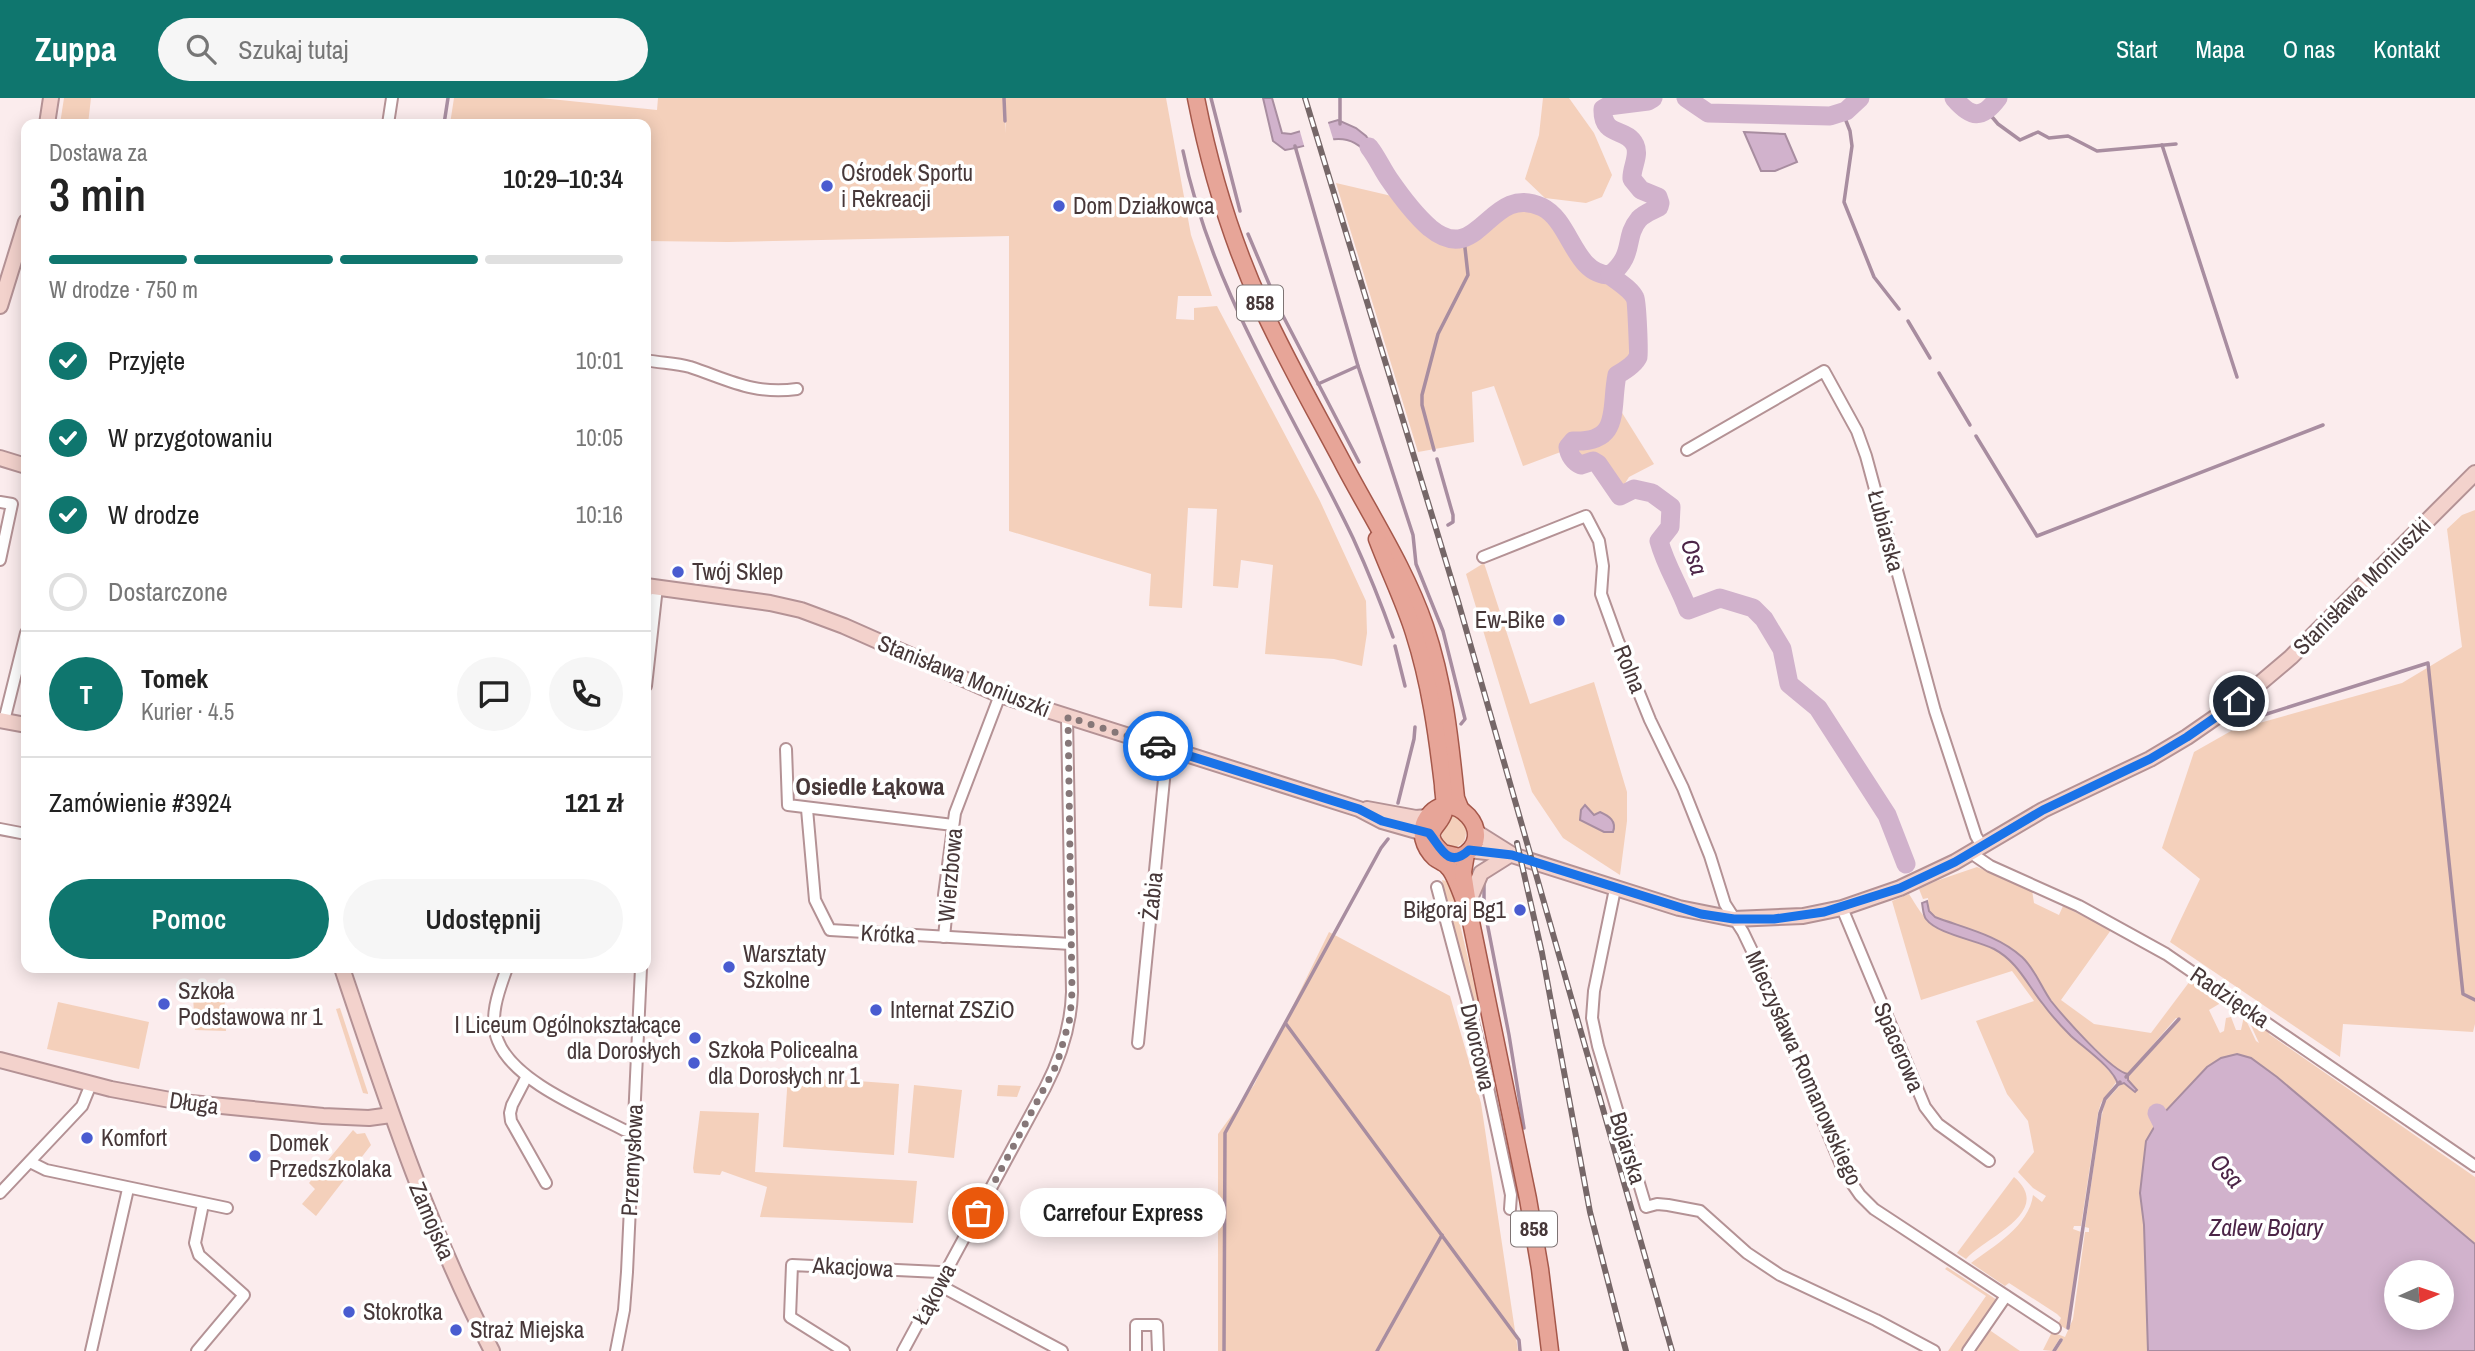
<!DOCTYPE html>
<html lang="pl">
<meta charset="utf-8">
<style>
body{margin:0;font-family:"Archivo Narrow",sans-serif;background:#f6f6f6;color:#222;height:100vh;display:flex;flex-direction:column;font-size:26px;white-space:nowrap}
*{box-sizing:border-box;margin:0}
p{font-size:23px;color:#767676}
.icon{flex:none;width:38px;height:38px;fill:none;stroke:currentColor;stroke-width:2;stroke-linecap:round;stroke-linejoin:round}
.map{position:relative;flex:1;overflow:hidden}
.panel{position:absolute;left:21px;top:21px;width:630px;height:854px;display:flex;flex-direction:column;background:#fff;border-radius:14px;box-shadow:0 4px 18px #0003}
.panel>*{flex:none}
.needle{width:46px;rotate:87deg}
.controls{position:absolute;left:2384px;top:1162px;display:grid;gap:14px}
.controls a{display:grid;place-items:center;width:70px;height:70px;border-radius:50%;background:#fff;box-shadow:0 4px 18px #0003;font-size:35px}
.pin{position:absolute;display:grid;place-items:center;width:60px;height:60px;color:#fff;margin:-30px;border:4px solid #fff;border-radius:50%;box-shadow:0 2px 7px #0007}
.courier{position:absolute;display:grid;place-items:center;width:70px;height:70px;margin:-35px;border:5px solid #1a73e8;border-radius:50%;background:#fff;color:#222;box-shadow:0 2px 9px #0007}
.bubble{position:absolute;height:49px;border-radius:24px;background:#fff;box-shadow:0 4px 18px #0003;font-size:23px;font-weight:600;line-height:49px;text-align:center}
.overview em{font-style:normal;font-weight:600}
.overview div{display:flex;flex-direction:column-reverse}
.overview{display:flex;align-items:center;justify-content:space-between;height:119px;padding:0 28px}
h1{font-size:46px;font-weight:600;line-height:52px}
.bar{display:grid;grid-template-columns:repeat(4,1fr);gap:10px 7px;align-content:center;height:84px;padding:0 28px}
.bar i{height:9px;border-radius:5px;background:#e0e0e0}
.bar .selected{background:#0f766e}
.bar p{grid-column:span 4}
.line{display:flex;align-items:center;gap:18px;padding:0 28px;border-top:2px solid #e0e0e0}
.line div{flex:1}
.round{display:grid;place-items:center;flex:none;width:74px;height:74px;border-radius:37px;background:#f6f6f6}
ol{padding:0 28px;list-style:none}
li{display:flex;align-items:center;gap:21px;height:77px}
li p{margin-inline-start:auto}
li .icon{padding:7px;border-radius:50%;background:#0f766e;color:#fff;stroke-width:4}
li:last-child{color:#767676}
li i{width:38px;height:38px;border:4px solid #e0e0e0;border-radius:50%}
.button{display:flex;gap:14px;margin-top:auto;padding:14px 28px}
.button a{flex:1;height:80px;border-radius:42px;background:#0f766e;color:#fff;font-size:28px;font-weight:600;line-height:80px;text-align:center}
.button a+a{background:#f6f6f6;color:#222}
header{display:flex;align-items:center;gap:42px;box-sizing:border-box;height:98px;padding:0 35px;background:#0f766e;color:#fff}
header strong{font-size:33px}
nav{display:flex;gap:38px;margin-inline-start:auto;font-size:24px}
.search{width:490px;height:63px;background:#f6f6f6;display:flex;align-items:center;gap:18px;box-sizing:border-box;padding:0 24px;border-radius:38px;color:#767676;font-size:26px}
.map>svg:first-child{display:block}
.green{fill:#f4d0bb;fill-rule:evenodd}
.water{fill:#d1b2cc;stroke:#a88da0;stroke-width:2;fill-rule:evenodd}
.pier{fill:#fbeced}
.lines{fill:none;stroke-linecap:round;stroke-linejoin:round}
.stream{stroke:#a88da0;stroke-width:3.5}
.river{stroke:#d1b2cc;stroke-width:19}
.street-casing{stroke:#b49295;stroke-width:14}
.secondary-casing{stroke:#b49295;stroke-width:18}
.primary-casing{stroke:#a5584b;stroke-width:19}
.street{stroke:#fff;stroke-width:10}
.secondary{stroke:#f3d2cc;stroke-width:14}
.primary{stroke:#e7a598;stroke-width:16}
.rail-casing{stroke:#766768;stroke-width:6}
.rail{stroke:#fff;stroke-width:3.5;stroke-dasharray:10;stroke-linecap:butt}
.done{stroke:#867778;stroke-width:7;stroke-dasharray:0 12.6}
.route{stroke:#1a73e8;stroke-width:9}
.poi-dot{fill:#495cd0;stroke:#fff;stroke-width:2.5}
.labels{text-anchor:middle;stroke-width:7;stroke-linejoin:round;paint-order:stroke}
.shield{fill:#fff;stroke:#7e7474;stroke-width:2}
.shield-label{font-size:21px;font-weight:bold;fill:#473839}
.poi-label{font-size:23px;fill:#473839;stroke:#fff;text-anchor:start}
.street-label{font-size:23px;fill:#473839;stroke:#fff}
.water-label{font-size:24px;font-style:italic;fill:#4c2447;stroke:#fff}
.neighbourhood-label{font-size:24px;font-weight:bold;fill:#473839;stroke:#fff}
</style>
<header>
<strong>Zuppa</strong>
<div class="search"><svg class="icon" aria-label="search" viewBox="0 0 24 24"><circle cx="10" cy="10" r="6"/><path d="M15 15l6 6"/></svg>Szukaj tutaj</div>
<nav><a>Start</a><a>Mapa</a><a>O nas</a><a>Kontakt</a></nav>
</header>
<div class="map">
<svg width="2475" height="1253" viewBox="0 0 2475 1253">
<rect width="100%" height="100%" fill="#fbeced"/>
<g class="green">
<polygon points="64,0 91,0 88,26 60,26"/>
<polygon points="454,0 541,0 657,12 658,0 1003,0 1006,35 1005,0 1166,0 1191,137 1212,198 1178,198 1176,221 1194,222 1194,210 1217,208 1320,403 1366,503 1367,535 1362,568 1334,561 1265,556 1273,467 1241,462 1238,490 1213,488 1217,411 1188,410 1182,510 1149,508 1151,476 1009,433 1009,138 728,144 646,143 646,26 450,26"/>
<polygon points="1543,0 1569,0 1594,35 1612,77 1602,99 1586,105 1545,100 1525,81 1539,37"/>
<path d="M1336,85L1396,99L1425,133L1460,149C1486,142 1495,112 1523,110C1551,107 1572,160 1589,177C1597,185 1605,183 1614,186C1626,189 1633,203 1636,215L1628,218V222L1635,227C1640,253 1638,256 1620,274L1615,273C1613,297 1613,354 1574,340L1567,347L1566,352L1523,368L1494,288L1472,294L1474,344L1418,354Z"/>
<path d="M1619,310L1654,366L1629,379L1619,395L1595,360L1585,363L1578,362L1571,354L1575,344C1602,349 1610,332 1619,310Z"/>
<polygon points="2475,412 2475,926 2473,934 2343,926 2340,959 2170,844 2200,781 2162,750 2194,654 2231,633 2402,585 2462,549 2447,431 2462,417"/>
<path d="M1484,465L1530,606L1594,584L1627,694V723L1620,777L1563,740L1532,694L1466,476ZM1589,713L1594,717L1600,714L1613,723V734H1604L1580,722V718Z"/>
<path d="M1452,717C1465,721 1469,731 1464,744L1455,750L1446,746C1436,735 1445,728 1452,717Z"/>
<path d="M1977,769L2032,792L2034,805L2059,817L2063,808L2111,832L2061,902L2094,926L2151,935L2193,879L2217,896L2219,906L2209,912L2220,935L2224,933L2226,920L2231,919L2236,932H2241L2244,918L2256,943L2259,945L2248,921L2250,918L2268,930L2269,936L2475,1079V1253H2056L2063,1242L2060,1240L2052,1253L2043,1252L2052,1234L2065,1239L2073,1221L2085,1134H2089V1130L2085,1129L2100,1025L2105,1004L2122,985L2137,992L2128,982L2129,978L2181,921L2176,920L2128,976L2121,975L2075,931L2053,905L2022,859L1997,842L1935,819L1929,813L1928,800L1923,801L1919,791L1936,783ZM2396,1174H2441V1220H2396Z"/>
<polygon points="1442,782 1450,784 1478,903 1475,907 1450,820"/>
<path d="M1909,796C1916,807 1922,818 1932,826C1952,841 1989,843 2010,862C2026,876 2035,897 2049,913C2071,938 2098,957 2117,983L2101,1005L2098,1015L2081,1128H2074L2073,1131L2081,1134L2069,1224L2066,1231L2058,1226L2061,1220L2057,1216L2009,1185L2005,1188L1971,1165C1994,1148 2029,1128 2033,1097L2042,1104L2046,1098L2033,1090L2018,1074L2034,1054L2028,1023L2007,996L1976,923L2034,903L2012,873L1921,902L1892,803Z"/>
<polygon points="1329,834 1450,898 1481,1005 1518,1253 1218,1253 1218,1036 1254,987"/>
<polygon points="224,889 226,933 195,932 193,898"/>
<polygon points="58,904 149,924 139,971 47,951"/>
<polygon points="340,910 368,995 368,996 363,995 336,911"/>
<polygon points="788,978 899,986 894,1057 783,1049"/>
<polygon points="914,987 962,992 954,1060 908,1055"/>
<polygon points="998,987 1021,988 1017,999 997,998"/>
<polygon points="700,1013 759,1015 755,1074 917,1083 913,1125 760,1119 767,1089 722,1073 720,1077 694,1075 693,1070"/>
<polygon points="353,1032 357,1036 365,1035 371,1047 316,1118 302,1106 315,1091 309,1085"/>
<path d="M2014,1079C2055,1114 1985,1139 1966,1161L1957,1155Z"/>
<polygon points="1947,1169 1997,1202 1963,1253 1948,1253 1986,1198 1945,1171"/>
<polygon points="1988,1231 2020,1253 1971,1253"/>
</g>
<g class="water">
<path d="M1263,0H1272L1282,35L1291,36L1338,22L1356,30L1366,38L1386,67L1379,72C1351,23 1328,45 1285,52L1273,43Z"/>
<polygon points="1744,34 1785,36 1797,64 1775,73 1761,73"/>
<path d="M1585,707L1594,717L1600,714C1609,718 1617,723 1613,734H1604L1580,722L1581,712Z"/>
<path d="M1927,803L1929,813L1935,819C1964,830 1998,837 2022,859C2035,871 2041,889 2051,903C2063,918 2112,974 2128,976V982L2137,992L2135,994L2124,985L2118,987C2115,971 2084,950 2071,938C2061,928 2051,917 2043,906C2027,886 2017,863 1994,851C1976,842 1937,836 1926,821C1923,817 1923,810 1922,805Z"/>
<path d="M2237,956L2251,960L2277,979L2475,1146V1253H2148L2144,1127L2140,1095L2146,1043L2160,1019L2207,969L2221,960ZM2396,1174H2441V1220H2396Z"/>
</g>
<polygon class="pier" points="1327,21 1334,44 1305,51 1299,30"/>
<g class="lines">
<g class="stream">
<polyline points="1004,0 1005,23"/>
<polyline points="1211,0 1240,113"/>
<polyline points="1340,0 1340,26"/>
<polyline points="1987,13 1998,26 2020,42 2038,34 2049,40 2068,38 2097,53 2176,46"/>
<polyline points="1843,15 1850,33 1852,48 1844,104 1874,179 1899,211"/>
<polyline points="444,26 448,0"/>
<polyline points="2162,47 2237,279"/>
<polyline points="1295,48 1358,268 1413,437 1416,466 1443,533 1465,621 1461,626"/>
<path d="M1183,53C1212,194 1292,312 1353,440C1368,473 1381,505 1393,539"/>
<polyline points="1248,136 1281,214 1359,364"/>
<polyline points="1908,223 1930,260"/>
<polyline points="1939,275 1970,327"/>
<polyline points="1318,286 1358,268"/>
<polyline points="1976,338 2037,438 2323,327"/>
<polyline points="1434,352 1422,307 1422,297 1438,236 1468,177 1464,141"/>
<polyline points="1437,361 1453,417 1453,424 1448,427"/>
<polyline points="1395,548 1405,588"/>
<polyline points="2254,620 2428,565 2463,896 2475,902"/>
<polyline points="1398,705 1414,641 1415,629"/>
<polyline points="1484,785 1484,809 1509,937 1524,1030"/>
<polyline points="1286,926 1519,1242 1520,1253"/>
<polyline points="2126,979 2179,921"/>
<polyline points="2068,1230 2100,1015 2105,1001 2120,984"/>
<polyline points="1224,1253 1225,1035 1381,750 1388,741"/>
<polyline points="1377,1253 1442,1137"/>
<polyline points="2054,1253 2061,1242"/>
</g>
<g class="river">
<polyline points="1686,0 1708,15 1830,18 1846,13 1860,0"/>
<path d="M1954,0C1971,20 1982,22 1998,0"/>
<path d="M1369,49C1377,59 1382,71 1389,81C1400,97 1415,117 1430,130C1480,171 1489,84 1542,109C1571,123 1574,177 1610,177C1636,156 1623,140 1639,121C1645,115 1652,113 1659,109L1660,105L1658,99L1641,92L1632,81C1631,70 1640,58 1635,47C1627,29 1602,40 1603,11L1608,8L1648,3L1653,0"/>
<path d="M1610,177C1618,184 1631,191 1635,200C1637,204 1639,256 1638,259C1635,266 1624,273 1617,277C1610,311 1622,345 1573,343L1568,349C1569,357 1574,364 1581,367L1593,363L1598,366L1620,398L1634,391L1652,395L1671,409L1670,429L1659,443C1666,469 1679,487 1688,512L1720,500L1753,510L1764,521L1782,551L1789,586L1818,610L1887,717L1906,766"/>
<polyline points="2157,1015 2171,1043"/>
</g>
<g class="street-casing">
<g id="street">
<polyline points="388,26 392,0"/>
<path d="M646,262C660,265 675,265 690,269C729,282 754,297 797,291"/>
<polyline points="1687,352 1824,273 1857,333 1866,358 1935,613 1976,738 1982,748"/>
<polyline points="0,404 12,406 0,462"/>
<polyline points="1483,459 1586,418 1599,443 1603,468 1601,496 1618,543 1650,622 1683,690 1710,758 1725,806 1743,834 1755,859 1844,1074 1860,1097 1874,1111 2055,1230"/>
<polyline points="646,588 657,489"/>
<polyline points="4,623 26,535"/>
<polyline points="786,651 788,707 953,727"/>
<polyline points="807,711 815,802 830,832 1071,846"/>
<polyline points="0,731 26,736"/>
<polyline points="1971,755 1990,768 2079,808 2166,856 2475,1068"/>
<polyline points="1437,789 1478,943 1511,1097 1510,1111"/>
<polyline points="1615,791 1594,893 1592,920 1598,948 1646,1109 1657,1106 1668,1107 1700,1113 1747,1155 1780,1177 1876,1222 1934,1253"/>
<polyline points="1842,810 1925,1009 1938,1026 1989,1063"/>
<polyline points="944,839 947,809 944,797 955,715 1000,597"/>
<path d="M507,870C499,892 488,920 498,943C514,984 586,1012 624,1032L634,1034"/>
<polyline points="1138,945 1167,651"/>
<polyline points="526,980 512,1007 510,1015 511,1023 546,1085"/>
<polyline points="30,1064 46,1072 227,1110"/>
<polyline points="0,1095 82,1008 91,986"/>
<polyline points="939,1187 1062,1253"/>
<polyline points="91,1253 128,1091"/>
<polyline points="197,1253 244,1197 199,1157 195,1145 203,1106"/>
<polyline points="616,1253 624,1212 627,1174 641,870"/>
<polyline points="844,1253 790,1219 792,1167 939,1174 944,1176"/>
<path d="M903,1253L1045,990C1061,959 1071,929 1072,894L1067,619"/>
<polyline points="1136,1253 1136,1227 1157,1227 1158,1253"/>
<polyline points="1968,1253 2006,1198"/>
</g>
</g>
<g class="secondary-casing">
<g id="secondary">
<polyline points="47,26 51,0"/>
<polyline points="0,208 26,124"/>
<polyline points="0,360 26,368"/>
<polyline points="646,488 770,505 801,512 844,528 1000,597 1359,711 1382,723 1431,737"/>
<polyline points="0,622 26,627"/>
<polyline points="1367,711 1416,720 1427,719"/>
<polyline points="1476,734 1511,756"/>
<polyline points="1469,752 1512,757 1679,810 1734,821 1803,818 1842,810 1900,790 1955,764 2043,712 2150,661 2187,639 2239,603 2291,559 2475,375"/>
<polyline points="1468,805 1481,775 1508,758"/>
<path d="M342,870C386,1001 428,1130 492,1253"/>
<polyline points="0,962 111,991 181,1004 323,1018 369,1020 391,1017"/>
</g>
</g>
<g class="primary-casing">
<g id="primary">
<path d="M1196,0C1210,71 1231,141 1261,207C1286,262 1316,314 1344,367C1372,420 1405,470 1425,528C1444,584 1450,641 1456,700L1460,710"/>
<path d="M1377,441C1389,473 1404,503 1414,535C1430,585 1437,636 1443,687C1443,695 1446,706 1444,714C1440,730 1419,733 1443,755L1460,759C1502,739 1451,683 1427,720C1418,733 1424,750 1435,760C1439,763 1445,765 1448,769C1455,775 1466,808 1470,819"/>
<polyline points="1466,756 1463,774 1470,819 1528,1101 1540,1171 1550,1253"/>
</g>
</g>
<use href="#street" class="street"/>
<use href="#secondary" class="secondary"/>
<use href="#primary" class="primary"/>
<g class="rail-casing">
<g id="rail">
<polyline points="1305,0 1458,503 1672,1253"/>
<polyline points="1517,745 1542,855 1590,1114 1626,1253"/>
</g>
</g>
<use href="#rail" class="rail"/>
</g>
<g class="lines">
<polyline class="done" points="978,1115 1057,966 1070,920 1072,894 1068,619 1158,648"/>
<path class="route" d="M1158,648L1359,711L1382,723L1429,735C1440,748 1448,772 1469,752L1512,757L1701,816L1734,821H1774L1824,814L1900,790L1955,764L2043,712L2150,661L2187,639L2239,603"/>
</g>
<g class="poi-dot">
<circle cx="827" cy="88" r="7"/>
<circle cx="1059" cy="108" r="7"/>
<circle cx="678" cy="474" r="7"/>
<circle cx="1559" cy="522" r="7"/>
<circle cx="1520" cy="812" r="7"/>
<circle cx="729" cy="869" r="7"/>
<circle cx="164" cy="906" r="7"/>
<circle cx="876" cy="912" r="7"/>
<circle cx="695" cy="940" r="7"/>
<circle cx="694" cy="965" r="7"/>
<circle cx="87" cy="1040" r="7"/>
<circle cx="255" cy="1058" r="7"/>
<circle cx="349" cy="1214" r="7"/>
<circle cx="456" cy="1232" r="7"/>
</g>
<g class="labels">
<g class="shield">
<rect x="1237" y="187.5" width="46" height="35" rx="5"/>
<rect x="1511" y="1113.5" width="46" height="35" rx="5"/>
</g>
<g class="shield-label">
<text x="1260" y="212">858</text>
<text x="1534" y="1138">858</text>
</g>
<g class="poi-label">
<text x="841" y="83">Ośrodek Sportu<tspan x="841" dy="26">i Rekreacji</tspan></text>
<text x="1073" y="116">Dom Działkowca</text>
<text x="692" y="482">Twój Sklep</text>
<text x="1545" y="530" text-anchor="end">Ew-Bike</text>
<text x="1506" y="820" text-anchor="end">Biłgoraj Bg1</text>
<text x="743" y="864">Warsztaty<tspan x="743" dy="26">Szkolne</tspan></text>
<text x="178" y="901">Szkoła<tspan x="178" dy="26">Podstawowa nr 1</tspan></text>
<text x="890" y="920">Internat ZSZiO</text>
<text x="681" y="935" text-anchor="end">I Liceum Ogólnokształcące<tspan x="681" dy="26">dla Dorosłych</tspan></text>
<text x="708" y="960">Szkoła Policealna<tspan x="708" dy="26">dla Dorosłych nr 1</tspan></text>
<text x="101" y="1048">Komfort</text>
<text x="269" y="1053">Domek<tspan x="269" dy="26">Przedszkolaka</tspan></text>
<text x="363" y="1222">Stokrotka</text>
<text x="470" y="1240">Straż Miejska</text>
</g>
<g class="street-label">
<text transform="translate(1886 433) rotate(75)" y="8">Łubiarska</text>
<text transform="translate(2362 488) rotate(-45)" y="8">Stanisława Moniuszki</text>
<text transform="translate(1630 571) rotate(68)" y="8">Rolna</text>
<text transform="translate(964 578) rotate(22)" y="8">Stanisława Moniuszki</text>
<text transform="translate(950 777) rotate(-85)" y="8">Wierzbowa</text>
<text transform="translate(1152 798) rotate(-84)" y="8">Żabia</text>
<text transform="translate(888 836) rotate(3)" y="8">Krótka</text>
<text transform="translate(2230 899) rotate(34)" y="8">Radzięcka</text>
<text transform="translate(1478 949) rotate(77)" y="8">Dworcowa</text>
<text transform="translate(1899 949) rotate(67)" y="8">Spacerowa</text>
<text transform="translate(1804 970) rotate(66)" y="8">Mieczysława Romanowskiego</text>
<text transform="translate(194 1005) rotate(8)" y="8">Długa</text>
<text transform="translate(1628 1050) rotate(73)" y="8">Bojarska</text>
<text transform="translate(632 1062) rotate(-87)" y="8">Przemysłowa</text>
<text transform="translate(432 1123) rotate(67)" y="8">Zamojska</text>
<text transform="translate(853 1169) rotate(3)" y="8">Akacjowa</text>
<text transform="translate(934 1196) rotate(-62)" y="8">Łąkowa</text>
</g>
<g class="water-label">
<text transform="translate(1694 459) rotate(71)" y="8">Osa</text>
<text transform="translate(2227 1073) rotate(49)" y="8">Osa</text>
<text x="2266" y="1138">Zalew Bojary</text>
</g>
<g class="neighbourhood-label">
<text x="870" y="697">Osiedle Łąkowa</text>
</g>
</g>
</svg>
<div class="controls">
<a><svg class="needle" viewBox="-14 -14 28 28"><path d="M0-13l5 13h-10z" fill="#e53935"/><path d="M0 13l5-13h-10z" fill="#767676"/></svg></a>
</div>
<div class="pin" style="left:978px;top:1115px;background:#ea580c"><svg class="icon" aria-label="bag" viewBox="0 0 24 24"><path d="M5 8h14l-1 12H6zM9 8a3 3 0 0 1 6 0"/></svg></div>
<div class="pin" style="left:2239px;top:603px;background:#1f2937"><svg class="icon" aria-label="home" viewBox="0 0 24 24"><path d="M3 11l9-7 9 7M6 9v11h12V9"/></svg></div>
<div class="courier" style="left:1158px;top:648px"><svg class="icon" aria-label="car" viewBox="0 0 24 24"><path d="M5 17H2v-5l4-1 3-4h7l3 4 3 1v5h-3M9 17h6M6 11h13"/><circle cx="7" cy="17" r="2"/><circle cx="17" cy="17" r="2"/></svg></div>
<div class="bubble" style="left:1020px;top:1090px;width:206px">Carrefour Express</div>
<section class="panel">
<div class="overview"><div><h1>3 min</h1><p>Dostawa za</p></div><em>10:29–10:34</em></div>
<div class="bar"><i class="selected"></i><i class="selected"></i><i class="selected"></i><i></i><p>W drodze · 750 m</p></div>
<ol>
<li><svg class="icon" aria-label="check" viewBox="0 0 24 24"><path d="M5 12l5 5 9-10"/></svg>Przyjęte<p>10:01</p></li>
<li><svg class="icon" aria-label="check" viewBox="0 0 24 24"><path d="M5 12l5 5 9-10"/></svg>W przygotowaniu<p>10:05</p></li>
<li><svg class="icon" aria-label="check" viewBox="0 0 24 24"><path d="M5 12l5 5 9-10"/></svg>W drodze<p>10:16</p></li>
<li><i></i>Dostarczone</li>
</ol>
<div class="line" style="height:126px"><b class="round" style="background:#0f766e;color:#fff">T</b><div><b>Tomek</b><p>Kurier · 4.5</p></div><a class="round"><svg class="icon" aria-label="chat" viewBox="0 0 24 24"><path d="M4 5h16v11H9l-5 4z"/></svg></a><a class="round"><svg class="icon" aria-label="phone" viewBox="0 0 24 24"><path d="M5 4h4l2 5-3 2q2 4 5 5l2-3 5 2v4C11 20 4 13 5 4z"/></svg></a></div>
<div class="line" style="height:91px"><div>Zamówienie #3924</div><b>121 zł</b></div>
<div class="button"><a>Pomoc</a><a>Udostępnij</a></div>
</section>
</div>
